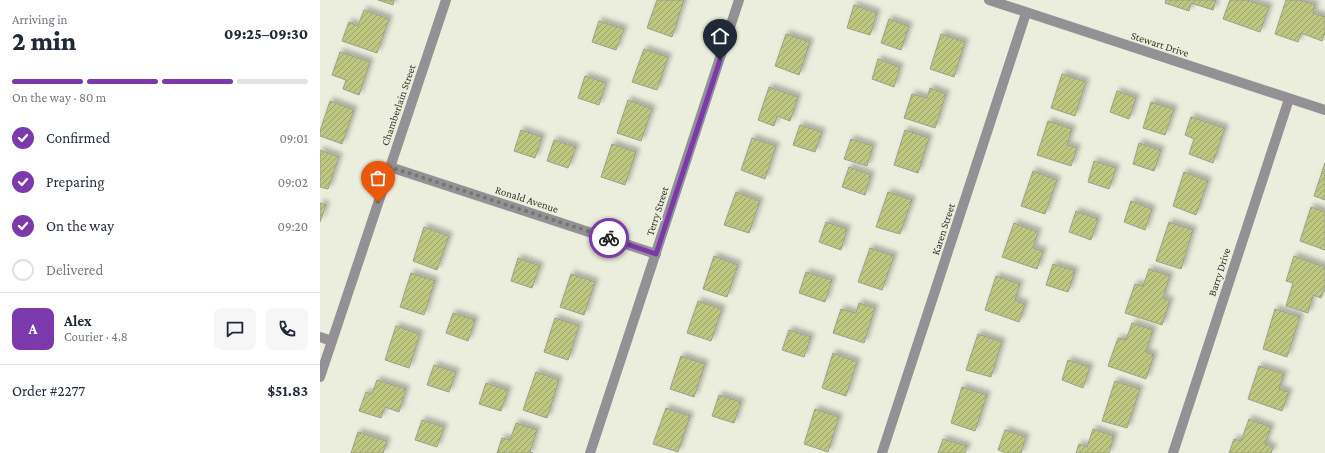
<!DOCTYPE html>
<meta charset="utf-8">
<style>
body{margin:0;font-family:"Crimson Pro",serif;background:#f6f6f7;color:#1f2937;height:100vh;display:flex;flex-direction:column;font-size:15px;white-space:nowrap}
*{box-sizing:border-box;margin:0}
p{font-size:13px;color:#747a83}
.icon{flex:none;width:22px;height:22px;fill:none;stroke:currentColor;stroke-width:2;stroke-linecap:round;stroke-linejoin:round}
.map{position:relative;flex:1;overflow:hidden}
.drawer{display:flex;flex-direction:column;background:#fff;width:320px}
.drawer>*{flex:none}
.pin{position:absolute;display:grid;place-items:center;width:34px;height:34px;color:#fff;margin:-41px -17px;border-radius:50% 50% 50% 0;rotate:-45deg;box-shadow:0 0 4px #0007}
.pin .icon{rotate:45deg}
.courier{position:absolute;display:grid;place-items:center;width:40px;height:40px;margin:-20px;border:3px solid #7c39ac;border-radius:50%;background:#fff;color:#222;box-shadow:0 1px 5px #0007}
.head em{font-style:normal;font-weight:800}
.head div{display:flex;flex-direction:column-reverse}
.head{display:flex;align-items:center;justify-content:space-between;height:68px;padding:0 12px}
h1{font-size:26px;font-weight:800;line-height:30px}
.bar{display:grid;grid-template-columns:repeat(4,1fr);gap:6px 4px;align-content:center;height:48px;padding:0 12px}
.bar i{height:5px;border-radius:3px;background:#e0e1e3}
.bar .on{background:#7c39ac}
.bar p{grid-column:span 4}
.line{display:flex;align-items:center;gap:10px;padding:0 12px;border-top:1px solid #e0e1e3}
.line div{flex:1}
.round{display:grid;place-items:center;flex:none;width:42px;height:42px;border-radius:8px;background:#f6f6f7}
ol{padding:0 12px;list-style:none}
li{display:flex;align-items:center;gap:12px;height:44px}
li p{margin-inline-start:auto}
li .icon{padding:4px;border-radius:50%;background:#7c39ac;color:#fff;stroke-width:4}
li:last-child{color:#747a83}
li i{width:22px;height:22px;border:2px solid #e0e1e3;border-radius:50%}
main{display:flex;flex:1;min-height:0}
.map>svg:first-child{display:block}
.building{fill:url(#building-hatch);stroke:#9c9f8e;filter:url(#shadow)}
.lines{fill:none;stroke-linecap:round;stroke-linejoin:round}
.minor{stroke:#939096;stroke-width:10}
.done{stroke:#75776c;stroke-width:4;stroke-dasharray:0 7.2}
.route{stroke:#7c39ac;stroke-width:5}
.labels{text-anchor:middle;stroke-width:3.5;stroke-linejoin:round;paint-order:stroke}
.street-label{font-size:11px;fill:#353730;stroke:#ebeedc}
</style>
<main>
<section class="drawer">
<div class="head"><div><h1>2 min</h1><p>Arriving in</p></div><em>09:25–09:30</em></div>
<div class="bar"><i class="on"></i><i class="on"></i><i class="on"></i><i></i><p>On the way · 80 m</p></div>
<ol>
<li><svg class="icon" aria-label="check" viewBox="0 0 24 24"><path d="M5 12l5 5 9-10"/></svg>Confirmed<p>09:01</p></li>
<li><svg class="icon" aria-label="check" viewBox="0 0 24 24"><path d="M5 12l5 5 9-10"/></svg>Preparing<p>09:02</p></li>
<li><svg class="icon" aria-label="check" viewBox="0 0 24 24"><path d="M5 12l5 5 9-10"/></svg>On the way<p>09:20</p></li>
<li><i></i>Delivered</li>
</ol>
<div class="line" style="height:72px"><b class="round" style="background:#7c39ac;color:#fff">A</b><div><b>Alex</b><p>Courier · 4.8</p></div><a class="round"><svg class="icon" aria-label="chat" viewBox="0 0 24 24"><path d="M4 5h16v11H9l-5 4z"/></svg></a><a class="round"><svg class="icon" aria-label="phone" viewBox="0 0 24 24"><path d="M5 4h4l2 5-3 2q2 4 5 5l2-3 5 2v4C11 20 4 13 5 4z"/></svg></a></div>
<div class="line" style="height:52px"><div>Order #2277</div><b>$51.83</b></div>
</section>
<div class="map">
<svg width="1005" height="453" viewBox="0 0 1005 453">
<defs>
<pattern id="building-hatch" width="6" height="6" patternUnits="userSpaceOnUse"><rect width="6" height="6" fill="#bec780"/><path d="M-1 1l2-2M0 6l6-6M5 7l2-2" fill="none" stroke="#9ba269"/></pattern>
<filter id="shadow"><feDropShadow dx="3.5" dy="-3.5" stdDeviation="2" flood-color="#0004"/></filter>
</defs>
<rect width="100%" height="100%" fill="#ebeedc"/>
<g class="building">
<polygon points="58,0 74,0 73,5"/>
<polygon points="337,0 364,0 352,37 327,28"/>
<polygon points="846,0 896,0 893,10 871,3 869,11 845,3"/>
<polygon points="910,0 927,0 949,7 940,32 903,19"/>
<polygon points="966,0 980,0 995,5 993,13 1005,17 1005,33 1002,41 981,33 978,42 955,34"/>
<polygon points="534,5 557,13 550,35 527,28"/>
<polygon points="44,10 69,19 57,53 22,41 29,22 38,26"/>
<polygon points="569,19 589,26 581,50 561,43"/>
<polygon points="279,21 304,29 296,50 272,42"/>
<polygon points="466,34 490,42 479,75 455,66"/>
<polygon points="621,34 645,42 634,77 610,69"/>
<polygon points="324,49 348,57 337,90 312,82"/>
<polygon points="20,52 50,62 39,95 23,89 26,80 12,75"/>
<polygon points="558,59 580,67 574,87 552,79"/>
<polygon points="742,74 766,82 755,116 731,108"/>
<polygon points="265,76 286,83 279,105 258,98"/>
<polygon points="449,87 478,97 470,121 457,116 454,126 438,120"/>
<polygon points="610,88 626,94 615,128 584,118 592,94 607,98"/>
<polygon points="797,91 816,98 809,119 790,112"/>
<polygon points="308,100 332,109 321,141 297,133"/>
<polygon points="10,101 34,110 22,144 0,136 0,131"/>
<polygon points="831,102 854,109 845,135 823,128"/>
<polygon points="871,117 905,128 893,163 869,154 874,139 865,135"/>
<polygon points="728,121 752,129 747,145 757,148 751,166 717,155"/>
<polygon points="480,125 502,132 495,152 473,145"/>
<polygon points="201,130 222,137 215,158 194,151"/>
<polygon points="585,130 609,138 598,173 574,165"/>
<polygon points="432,138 456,146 445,179 421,170"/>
<polygon points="531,139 553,146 547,166 524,159"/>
<polygon points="234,140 256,147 248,168 227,161"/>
<polygon points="819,143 841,150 834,171 813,164"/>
<polygon points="292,144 316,152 305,185 281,177"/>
<polygon points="0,150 19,157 8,189 0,187"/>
<polygon points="774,161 796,168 789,189 768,182"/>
<polygon points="1005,163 1005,200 994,196"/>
<polygon points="529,167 551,175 545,195 522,187"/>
<polygon points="713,171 737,180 725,214 701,206"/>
<polygon points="864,172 888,181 876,215 853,206"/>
<polygon points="416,192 440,201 429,233 404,225"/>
<polygon points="568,192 592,200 580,234 556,227"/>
<polygon points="811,201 832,209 825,230 804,222"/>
<polygon points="0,203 6,205 0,222"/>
<polygon points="991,207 1005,212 1005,250 980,241"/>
<polygon points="756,211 778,219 771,240 749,232"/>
<polygon points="506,222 527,229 521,250 499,242"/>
<polygon points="849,222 873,230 861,269 836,261"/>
<polygon points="694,223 718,232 713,248 723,251 717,269 682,257"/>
<polygon points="104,227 129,236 117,270 93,261"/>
<polygon points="550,248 574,256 562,290 538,282"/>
<polygon points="394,256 418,265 407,297 383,289"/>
<polygon points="974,256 1005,267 1005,286 1001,298 993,295 988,313 966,306 973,283 966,281"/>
<polygon points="198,258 220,266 212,288 191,281"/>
<polygon points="733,264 755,271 748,292 726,285"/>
<polygon points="829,269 850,276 843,298 850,301 842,325 805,313 815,284 823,286"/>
<polygon points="486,272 512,280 505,302 479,293"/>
<polygon points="91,273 115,281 104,315 80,307"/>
<polygon points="251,274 275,282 264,315 240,307"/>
<polygon points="676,276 700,284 695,300 705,304 699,322 665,310"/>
<polygon points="378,301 402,309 391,341 367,333"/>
<polygon points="539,303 555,308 544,343 513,333 521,309 536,313"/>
<polygon points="955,309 980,317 967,357 943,349"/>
<polygon points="133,313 155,320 148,341 126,333"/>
<polygon points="235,318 259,326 248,360 224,352"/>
<polygon points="812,323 833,330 826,352 834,355 826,379 788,366 798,338 806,340"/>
<polygon points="76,326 100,334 89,368 65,360"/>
<polygon points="469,330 491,337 484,357 462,350"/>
<polygon points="658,334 682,342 671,377 646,370"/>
<polygon points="513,353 537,362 526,396 502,388"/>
<polygon points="361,356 385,364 374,397 350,389"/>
<polygon points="748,360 770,367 763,388 742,380"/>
<polygon points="114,365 136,372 129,392 107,385"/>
<polygon points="939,366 964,374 959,389 969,392 962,411 928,399"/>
<polygon points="216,372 239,380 227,418 203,410"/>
<polygon points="57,380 86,389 79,412 65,407 61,418 39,411 46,392 52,394"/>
<polygon points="795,381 820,389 807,428 782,421"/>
<polygon points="166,383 188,390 181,411 159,404"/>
<polygon points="642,387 667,395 655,431 631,423"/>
<polygon points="399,395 421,402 414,423 392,416"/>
<polygon points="346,408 370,416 358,452 333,444"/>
<polygon points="495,409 519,417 508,452 484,444"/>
<polygon points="929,419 951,427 945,444 953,447 951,453 909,453 914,439 921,441"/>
<polygon points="102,420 124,427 117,447 95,440"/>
<polygon points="196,423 217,430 210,452 213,453 177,453 182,438 190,440"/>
<polygon points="773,429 794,436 789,453 756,453 759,444 767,447"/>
<polygon points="685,430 706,437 701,453 686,453 678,450"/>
<polygon points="38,432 67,441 63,453 31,453"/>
<polygon points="623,439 647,446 645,453 618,453"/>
</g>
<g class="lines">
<g class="minor">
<polyline points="669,0 1005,110"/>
<polyline points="70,167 336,254"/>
<polyline points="0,337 12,341"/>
<polyline points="0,377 126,0"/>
<polyline points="270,453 419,0"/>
<polyline points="562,453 706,13"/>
<polyline points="853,453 969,99"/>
</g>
</g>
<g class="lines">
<polyline class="done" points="58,202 70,167 289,238"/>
<polyline class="route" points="289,238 336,254 400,60"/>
</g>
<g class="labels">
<g class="street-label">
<text transform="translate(840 44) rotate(18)" y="4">Stewart Drive</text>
<text transform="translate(78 105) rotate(-71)" y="4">Chamberlain Street</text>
<text transform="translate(207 199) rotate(18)" y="4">Ronald Avenue</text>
<text transform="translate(337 211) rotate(-72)" y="4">Terry Street</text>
<text transform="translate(623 229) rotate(-72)" y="4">Karen Street</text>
<text transform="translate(899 272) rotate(-72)" y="4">Barry Drive</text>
</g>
</g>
</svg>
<div class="pin" style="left:58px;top:202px;background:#ea580c"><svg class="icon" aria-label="bag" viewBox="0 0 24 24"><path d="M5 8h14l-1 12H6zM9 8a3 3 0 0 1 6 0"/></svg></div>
<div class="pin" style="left:400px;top:60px;background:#1f2937"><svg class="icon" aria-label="home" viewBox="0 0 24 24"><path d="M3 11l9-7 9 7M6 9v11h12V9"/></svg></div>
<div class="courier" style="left:289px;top:238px"><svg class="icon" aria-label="bike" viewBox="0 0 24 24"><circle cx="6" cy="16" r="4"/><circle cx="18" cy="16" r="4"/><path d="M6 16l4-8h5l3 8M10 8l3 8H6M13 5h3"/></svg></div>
</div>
</main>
